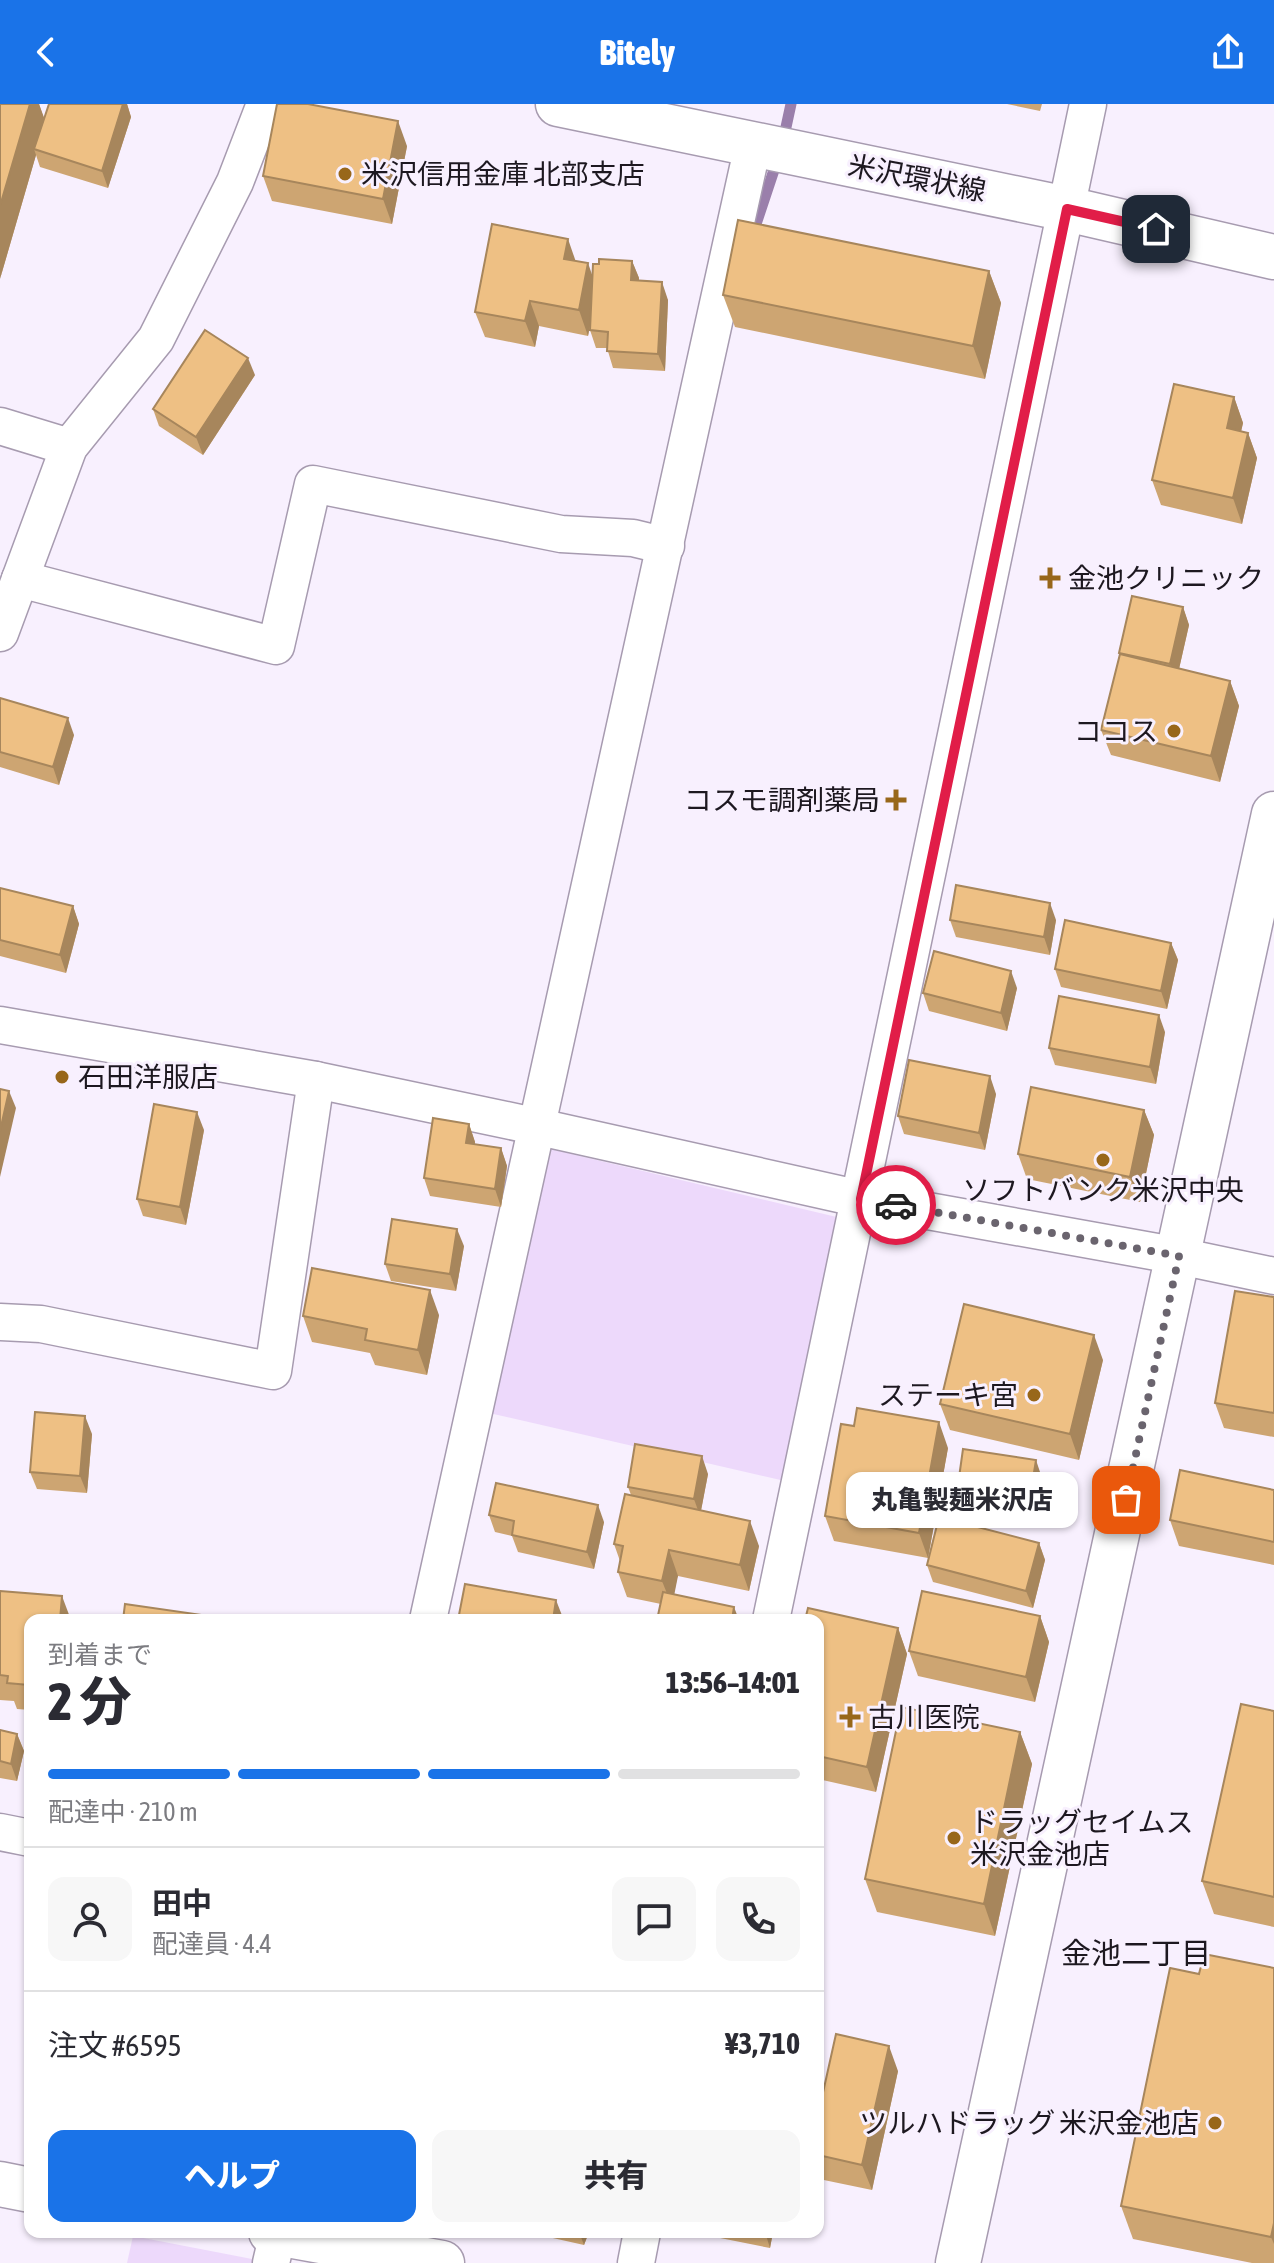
<!DOCTYPE html>
<html lang="ja">
<meta charset="utf-8">
<style>
body{margin:0;font-family:"Asap Condensed","Noto Sans JP",sans-serif;background:#f7f7f7;color:#2b2b33;height:100vh;display:flex;flex-direction:column;font-size:30px;white-space:nowrap}
*{box-sizing:border-box;margin:0}
p{font-size:26px;color:#7c7c81}
.icon{flex:none;width:44px;height:44px;fill:none;stroke:currentColor;stroke-width:2;stroke-linecap:round;stroke-linejoin:round}
.map{position:relative;flex:1;overflow:hidden}
.details{position:absolute;left:24px;top:1510px;width:800px;height:624px;display:flex;flex-direction:column;background:#fff;border-radius:16px;box-shadow:0 2px 6px #0004}
.details>*{flex:none}
.pin{position:absolute;display:grid;place-items:center;width:68px;height:68px;color:#fff;margin:-34px;border-radius:16px;box-shadow:0 4px 12px #0006}
.courier{position:absolute;display:grid;place-items:center;width:80px;height:80px;margin:-40px;border:6px solid #e11d48;border-radius:50%;background:#fff;color:#222;box-shadow:0 2px 10px #0007}
.bubble{position:absolute;height:56px;border-radius:16px;background:#fff;box-shadow:0 2px 6px #0004;font-size:26px;font-weight:800;line-height:56px;text-align:center}
.headline em{font-style:normal;font-weight:800}
.headline div{display:flex;flex-direction:column-reverse}
.headline{display:flex;align-items:center;justify-content:space-between;height:136px;padding:0 24px}
h1{font-size:52px;font-weight:800;line-height:60px}
.bar{display:grid;grid-template-columns:repeat(4,1fr);gap:12px 8px;align-content:center;height:96px;padding:0 24px}
.bar i{height:10px;border-radius:6px;background:#e1e1e2}
.bar .selected{background:#1a73e8}
.bar p{grid-column:span 4}
.line{display:flex;align-items:center;gap:20px;padding:0 24px;border-top:2px solid #e1e1e2}
.line div{flex:1}
.round{display:grid;place-items:center;flex:none;width:84px;height:84px;border-radius:16px;background:#f7f7f7}
.cta{display:flex;gap:16px;margin-top:auto;padding:16px 24px}
.cta a{flex:1;height:92px;border-radius:16px;background:#1a73e8;color:#fff;font-size:32px;font-weight:800;line-height:92px;text-align:center}
.cta a+a{background:#f7f7f7;color:#2b2b33}
header{display:flex;justify-content:space-between;align-items:center;height:104px;padding:0 24px;background:#1a73e8;color:#fff;font-size:36px;font-weight:800}
.map>svg:first-child{display:block}
.green{fill:#edd9fb}
.lines{fill:none;stroke-linecap:round;stroke-linejoin:round}
.stream{stroke:#9a7fab;stroke-width:11}
.street-casing{stroke:#a79bb0;stroke-width:39}
.secondary-casing{stroke:#a79bb0;stroke-width:47}
.street{stroke:#fff;stroke-width:36}
.secondary{stroke:#fff;stroke-width:44}
.wall{fill:#cda572}
.shaded-wall{fill:#a7865c}
.building{fill:#eec084;stroke:#a7865c;stroke-width:2}
.done{stroke:#6a646e;stroke-width:8;stroke-dasharray:0 14.4}
.route{stroke:#e11d48;stroke-width:10}
.poi-dot{fill:#98671a;stroke:#f8f0fe;stroke-width:3}
.labels{text-anchor:middle;stroke-width:6;stroke-linejoin:round;paint-order:stroke}
.poi-label{font-size:28px;fill:#1d1820;stroke:#f8f0fe;text-anchor:start}
.street-label{font-size:28px;fill:#1d1820;stroke:#f8f0fe}
.neighbourhood-label{font-size:30px;fill:#1d1820;stroke:#f8f0fe}
</style>
<header><svg class="icon" aria-label="back" viewBox="0 0 24 24"><path d="M15 5l-7 7 7 7"/></svg>Bitely<svg class="icon" aria-label="share" viewBox="0 0 24 24"><path d="M12 15V3M7 8l5-5 5 5M5 13v7h14v-7"/></svg></header>
<div class="map">
<svg width="1274" height="2159" viewBox="0 0 1274 2159">
<rect width="100%" height="100%" fill="#f8f0fe"/>
<g class="green">
<polygon points="546,1044 845,1115 785,1377 489,1309"/>
<polygon points="133,2132 257,2156 257,2159 127,2159"/>
</g>
<g class="lines">
<g class="stream">
<polyline points="783,37 791,0"/>
<polyline points="752,132 778,54"/>
</g>
<g class="street-casing">
<g id="street">
<polyline points="0,322 69,343"/>
<polyline points="20,475 276,542 313,380 561,430 633,434 666,442"/>
<polyline points="0,529 69,343 156,235 235,78 265,0"/>
<polyline points="0,921 316,976 539,1023 861,1095 1179,1152 1274,1172"/>
<polyline points="0,1218 41,1220 273,1267 316,976"/>
<polyline points="428,1516 753,41"/>
<polyline points="771,1516 1088,0"/>
<polyline points="0,1728 30,1734"/>
<polyline points="271,2159 278,2129"/>
<polyline points="636,2159 642,2128"/>
</g>
</g>
<g class="secondary-casing">
<g id="secondary">
<polyline points="558,0 1067,105 1274,153"/>
<polyline points="0,2080 30,2086"/>
<polyline points="271,2128 442,2159"/>
<polyline points="958,2159 1274,710"/>
</g>
</g>
<use href="#street" class="street"/>
<use href="#secondary" class="secondary"/>
</g>
<g class="wall">
<polygon points="39,0 44,15 49,0 127,0 131,13 108,84 40,63 36,51 0,175"/>
<polygon points="1007,0 1042,0 1040,7"/>
<polygon points="407,42 392,120 272,97 263,72"/>
<polygon points="576,157 593,172 599,160 632,157 639,174 639,177 668,196 665,267 613,264 607,244 596,244 590,226 590,222 588,232 539,222 535,243 485,233 475,208"/>
<polygon points="989,167 1001,199 985,275 735,223 723,191"/>
<polygon points="255,271 203,351 159,322 153,305"/>
<polygon points="1234,293 1243,319 1241,327 1248,329 1257,354 1242,420 1161,401 1152,376"/>
<polygon points="1183,503 1189,521 1179,565 1230,577 1239,602 1220,678 1111,651 1101,626 1120,550"/>
<polygon points="0,594 74,631 59,681 0,663"/>
<polygon points="0,784 73,802 79,820 66,869 0,852"/>
<polygon points="950,816 1056,816 1050,851 956,833"/>
<polygon points="1171,839 1178,856 1167,905 1061,883 1055,865"/>
<polygon points="1017,884 1007,927 929,907 923,889"/>
<polygon points="1165,928 1156,980 1055,961 1049,944"/>
<polygon points="996,990 985,1046 904,1030 898,1012"/>
<polygon points="1144,1006 1154,1031 1140,1098 1027,1075 1018,1050"/>
<polygon points="469,1020 475,1038 475,1040 501,1044 507,1062 501,1103 430,1092 424,1074"/>
<polygon points="204,1026 186,1121 143,1112 137,1095"/>
<polygon points="464,1142 456,1187 391,1177 385,1160"/>
<polygon points="1274,1193 1274,1333 1224,1324 1215,1299"/>
<polygon points="439,1211 427,1271 375,1261 370,1249 312,1238 303,1212"/>
<polygon points="1103,1256 1079,1356 950,1326 940,1300"/>
<polygon points="92,1330 87,1389 37,1385 30,1368"/>
<polygon points="948,1344 928,1454 834,1437 825,1412"/>
<polygon points="708,1370 701,1406 759,1442 749,1487 678,1472 661,1500 627,1493 618,1468 620,1457 614,1440 631,1391 628,1383"/>
<polygon points="1042,1374 1034,1424 962,1412 956,1395"/>
<polygon points="1274,1386 1274,1461 1179,1442 1170,1416"/>
<polygon points="489,1411 604,1418 594,1465 518,1448 512,1432 495,1428"/>
<polygon points="1039,1439 1045,1456 1033,1504 933,1478 927,1461"/>
<polygon points="0,1487 30,1516 30,1606 17,1605 14,1597 0,1596"/>
<polygon points="1040,1512 1049,1538 1035,1598 918,1572 909,1547"/>
<polygon points="818,1516 898,1524 907,1550 876,1688 818,1675"/>
<polygon points="1274,1607 1274,1823 1214,1810 1202,1777"/>
<polygon points="0,1626 17,1630 24,1647 17,1677 0,1674"/>
<polygon points="1020,1628 1032,1660 995,1832 877,1808 865,1775"/>
<polygon points="1274,1864 1274,2159 1252,2159 1133,2135 1121,2102 1199,1870"/>
<polygon points="898,1967 872,2086 819,2075 818,2011"/>
<polygon points="526,2128 589,2128 584,2141"/>
<polygon points="690,2128 773,2128 770,2144"/>
</g>
<g class="shaded-wall">
<polygon points="30,0 39,0 46,19 34,45 36,51 0,175 0,102"/>
<polygon points="123,0 127,0 131,13 108,84 102,67"/>
<polygon points="398,17 407,42 392,120 383,95"/>
<polygon points="568,135 577,161 564,155"/>
<polygon points="632,157 639,174 637,194 631,176"/>
<polygon points="588,159 597,185 588,232 579,206"/>
<polygon points="989,167 1001,199 985,275 973,242"/>
<polygon points="662,178 668,196 665,267 658,250"/>
<polygon points="530,197 539,222 535,243 525,217"/>
<polygon points="248,254 255,271 203,351 196,333"/>
<polygon points="1234,293 1243,319 1236,350 1227,324"/>
<polygon points="1248,329 1257,354 1242,420 1233,394"/>
<polygon points="1183,503 1189,521 1176,578 1170,560"/>
<polygon points="1230,577 1239,602 1220,678 1211,652"/>
<polygon points="68,614 74,631 59,681 53,663"/>
<polygon points="1050,799 1056,816 1050,851 1044,833"/>
<polygon points="73,802 79,820 66,869 60,851"/>
<polygon points="1171,839 1178,856 1167,905 1161,887"/>
<polygon points="1011,867 1017,884 1007,927 1001,909"/>
<polygon points="1159,911 1165,928 1156,980 1150,963"/>
<polygon points="990,972 996,990 985,1046 979,1029"/>
<polygon points="9,987 16,1004 0,1073 0,1027"/>
<polygon points="1144,1006 1154,1031 1140,1098 1130,1073"/>
<polygon points="197,1008 204,1026 186,1121 180,1103"/>
<polygon points="469,1020 475,1038 472,1056 466,1039"/>
<polygon points="501,1044 507,1062 501,1103 495,1085"/>
<polygon points="457,1125 464,1142 456,1187 450,1170"/>
<polygon points="430,1186 439,1211 427,1271 418,1246"/>
<polygon points="1094,1231 1103,1256 1079,1356 1070,1330"/>
<polygon points="85,1312 92,1330 87,1389 80,1372"/>
<polygon points="939,1318 948,1344 928,1454 919,1429"/>
<polygon points="702,1352 708,1370 700,1412 694,1395"/>
<polygon points="1036,1356 1042,1374 1034,1424 1028,1406"/>
<polygon points="598,1401 604,1418 594,1465 587,1448"/>
<polygon points="750,1417 759,1442 749,1487 740,1461"/>
<polygon points="1039,1439 1045,1456 1033,1504 1026,1487"/>
<polygon points="669,1446 678,1472 672,1502 662,1477"/>
<polygon points="62,1492 71,1516 60,1516"/>
<polygon points="556,1496 563,1514 562,1516 553,1516"/>
<polygon points="734,1503 739,1516 732,1516"/>
<polygon points="1040,1512 1049,1538 1035,1598 1026,1573"/>
<polygon points="898,1524 907,1550 876,1688 867,1663"/>
<polygon points="1020,1628 1032,1660 995,1832 984,1800"/>
<polygon points="17,1630 24,1647 17,1677 11,1660"/>
<polygon points="889,1942 898,1967 872,2086 862,2061"/>
<polygon points="1274,2119 1274,2140 1271,2133"/>
<polygon points="579,2128 589,2128 584,2141"/>
<polygon points="765,2128 773,2128 770,2144"/>
</g>
<g class="building">
<polygon points="0,0 30,0 0,102"/>
<polygon points="49,0 123,0 102,67 34,45"/>
<polygon points="277,0 308,0 398,17 383,95 263,72"/>
<polygon points="738,116 989,167 973,242 723,191"/>
<polygon points="492,120 568,135 564,155 588,159 579,206 530,197 525,217 475,208"/>
<polygon points="599,155 632,157 631,176 662,178 658,250 607,247 608,228 590,226 593,160 599,160"/>
<polygon points="205,226 248,254 196,333 153,305"/>
<polygon points="1174,280 1234,293 1227,324 1248,329 1233,394 1152,376"/>
<polygon points="1132,492 1183,503 1170,560 1119,549"/>
<polygon points="1120,550 1230,577 1211,652 1101,626"/>
<polygon points="0,594 68,614 53,663 0,648"/>
<polygon points="956,781 1050,799 1044,833 950,816"/>
<polygon points="0,784 73,802 60,851 0,836"/>
<polygon points="1065,816 1171,839 1161,887 1055,865"/>
<polygon points="934,847 1011,867 1001,909 923,889"/>
<polygon points="1059,892 1159,911 1150,963 1049,944"/>
<polygon points="909,956 990,972 979,1029 898,1012"/>
<polygon points="1031,983 1144,1006 1130,1073 1018,1050"/>
<polygon points="0,985 9,987 0,1027"/>
<polygon points="154,1000 197,1008 180,1103 137,1095"/>
<polygon points="433,1014 469,1020 466,1039 501,1044 495,1085 424,1074"/>
<polygon points="392,1115 457,1125 450,1170 385,1160"/>
<polygon points="312,1164 430,1186 418,1246 365,1236 367,1225 303,1212"/>
<polygon points="1235,1187 1274,1193 1274,1309 1215,1299"/>
<polygon points="964,1200 1094,1231 1070,1330 940,1300"/>
<polygon points="857,1304 939,1318 919,1429 825,1412 841,1320 854,1322"/>
<polygon points="35,1308 85,1312 80,1372 30,1368"/>
<polygon points="635,1340 702,1352 694,1395 628,1383"/>
<polygon points="963,1345 1036,1356 1028,1406 956,1395"/>
<polygon points="1180,1366 1274,1386 1274,1438 1170,1416"/>
<polygon points="496,1379 598,1401 587,1448 512,1431 514,1417 489,1411"/>
<polygon points="625,1390 750,1417 740,1461 669,1446 662,1477 618,1468 623,1442 614,1440"/>
<polygon points="939,1413 1039,1439 1026,1487 927,1461"/>
<polygon points="465,1480 556,1496 553,1516 458,1516"/>
<polygon points="0,1487 62,1492 60,1516 30,1516 30,1575 29,1581 7,1579 8,1572 0,1571"/>
<polygon points="922,1487 1040,1512 1026,1573 909,1547"/>
<polygon points="663,1488 734,1503 732,1516 657,1516"/>
<polygon points="125,1500 230,1515 230,1516 123,1516"/>
<polygon points="808,1504 898,1524 867,1663 818,1652 818,1516 805,1516"/>
<polygon points="1241,1600 1274,1607 1274,1793 1202,1777"/>
<polygon points="901,1603 1020,1628 984,1800 865,1775"/>
<polygon points="0,1626 17,1630 11,1660 0,1657"/>
<polygon points="1204,1850 1274,1864 1274,2119 1271,2133 1121,2102 1170,1864 1199,1870"/>
<polygon points="836,1930 889,1942 862,2061 818,2051 818,2011"/>
</g>
<g class="lines">
<polyline class="done" points="896,1101 1179,1152 1126,1396"/>
<polyline class="route" points="896,1101 861,1095 1067,105 1156,125"/>
</g>
<g class="poi-dot">
<circle cx="345" cy="70" r="8"/>
<path d="M1046 462h8v8h8v8h-8v8h-8v-8h-8v-8h8z"/>
<circle cx="1174" cy="627" r="8"/>
<path d="M892 684h8v8h8v8h-8v8h-8v-8h-8v-8h8z"/>
<circle cx="62" cy="973" r="8"/>
<circle cx="1103" cy="1056" r="8"/>
<circle cx="1034" cy="1291" r="8"/>
<path d="M846 1601h8v8h8v8h-8v8h-8v-8h-8v-8h8z"/>
<circle cx="954" cy="1734" r="8"/>
<circle cx="1215" cy="2019" r="8"/>
</g>
<g class="labels">
<g class="poi-label">
<text x="361" y="80">米沢信用金庫 北部支店</text>
<text x="1068" y="484">金池クリニック</text>
<text x="1158" y="637" text-anchor="end">ココス</text>
<text x="880" y="706" text-anchor="end">コスモ調剤薬局</text>
<text x="78" y="983">石田洋服店</text>
<text x="1103" y="1096" text-anchor="middle">ソフトバンク米沢中央</text>
<text x="1018" y="1301" text-anchor="end">ステーキ宮</text>
<text x="868" y="1623">古川医院</text>
<text x="970" y="1728">ドラッグセイムス<tspan x="970" dy="32">米沢金池店</tspan></text>
<text x="1199" y="2029" text-anchor="end">ツルハドラッグ 米沢金池店</text>
</g>
<g class="street-label">
<text transform="translate(917 74) rotate(11)" y="10">米沢環状線</text>
</g>
<g class="neighbourhood-label">
<text x="1136" y="1860">金池二丁目</text>
</g>
</g>
</svg>
<div class="pin" style="left:1126px;top:1396px;background:#ea580c"><svg class="icon" aria-label="bag" viewBox="0 0 24 24"><path d="M5 8h14l-1 12H6zM9 8a3 3 0 0 1 6 0"/></svg></div>
<div class="pin" style="left:1156px;top:125px;background:#1f2937"><svg class="icon" aria-label="home" viewBox="0 0 24 24"><path d="M3 11l9-7 9 7M6 9v11h12V9"/></svg></div>
<div class="courier" style="left:896px;top:1101px"><svg class="icon" aria-label="car" viewBox="0 0 24 24"><path d="M5 17H2v-5l4-1 3-4h7l3 4 3 1v5h-3M9 17h6M6 11h13"/><circle cx="7" cy="17" r="2"/><circle cx="17" cy="17" r="2"/></svg></div>
<div class="bubble" style="left:846px;top:1368px;width:232px">丸亀製麺米沢店</div>
<section class="details">
<div class="headline"><div><h1>2 分</h1><p>到着まで</p></div><em>13:56–14:01</em></div>
<div class="bar"><i class="selected"></i><i class="selected"></i><i class="selected"></i><i></i><p>配達中 · 210 m</p></div>
<div class="line" style="height:144px"><a class="round"><svg class="icon" aria-label="person" viewBox="0 0 24 24"><circle cx="12" cy="8" r="4"/><path d="M4 21q1-7 8-7t8 7"/></svg></a><div><b>田中</b><p>配達員 · 4.4</p></div><a class="round"><svg class="icon" aria-label="chat" viewBox="0 0 24 24"><path d="M4 5h16v11H9l-5 4z"/></svg></a><a class="round"><svg class="icon" aria-label="phone" viewBox="0 0 24 24"><path d="M5 4h4l2 5-3 2q2 4 5 5l2-3 5 2v4C11 20 4 13 5 4z"/></svg></a></div>
<div class="line" style="height:104px"><div>注文 #6595</div><b>¥3,710</b></div>
<div class="cta"><a>ヘルプ</a><a>共有</a></div>
</section>
</div>
